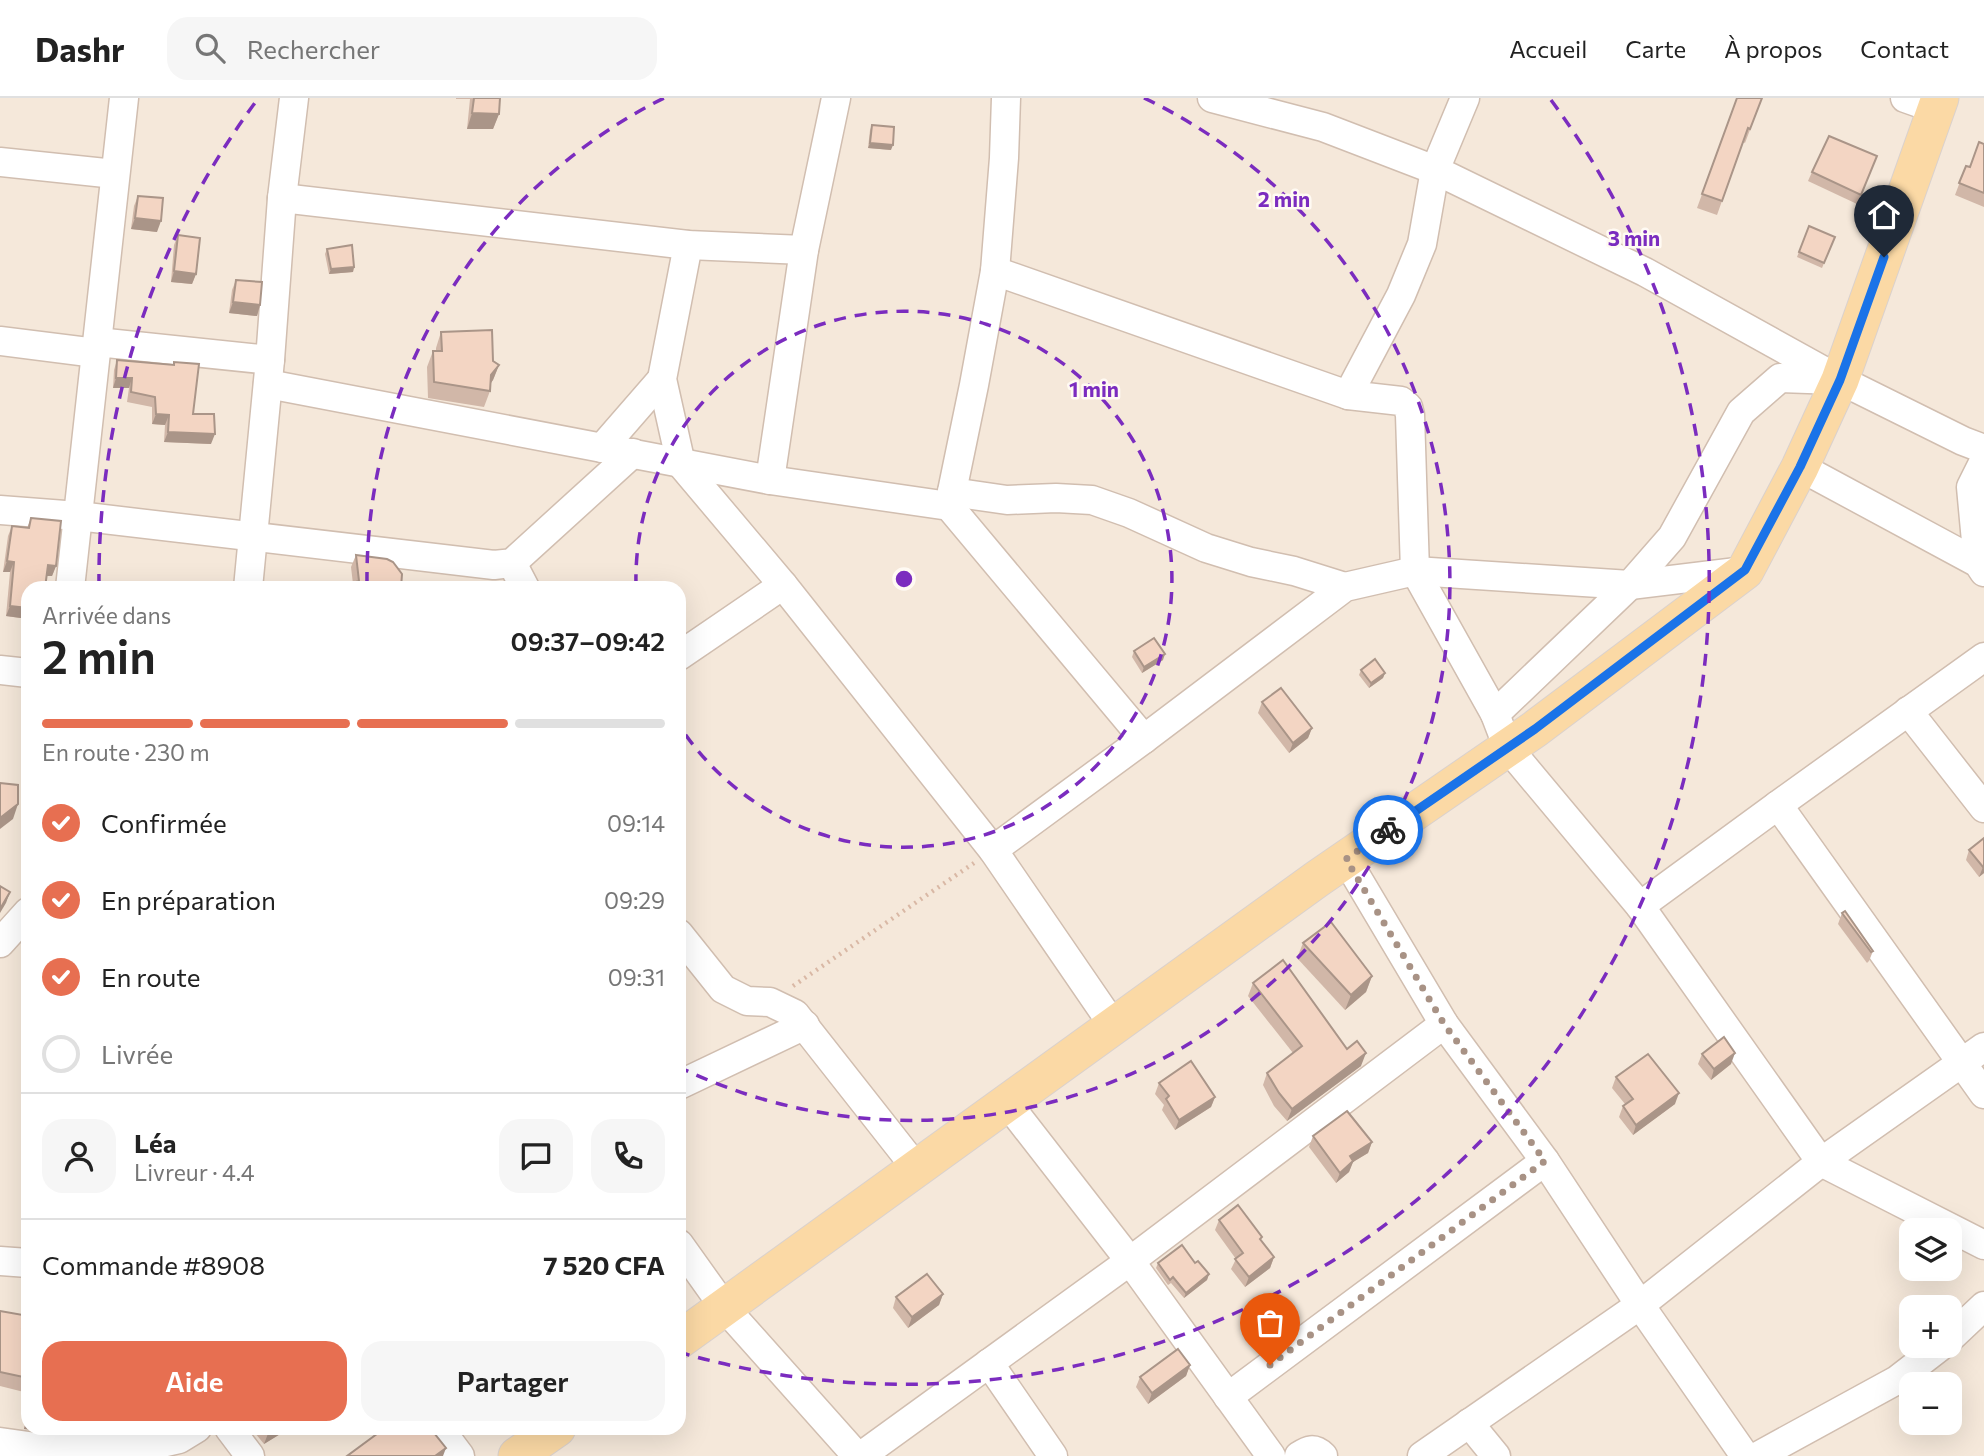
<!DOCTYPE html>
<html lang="fr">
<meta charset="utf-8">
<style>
body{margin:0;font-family:Commissioner,sans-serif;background:#f6f6f6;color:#222;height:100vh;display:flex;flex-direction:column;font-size:26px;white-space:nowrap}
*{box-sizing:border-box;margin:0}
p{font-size:23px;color:#767676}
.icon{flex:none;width:38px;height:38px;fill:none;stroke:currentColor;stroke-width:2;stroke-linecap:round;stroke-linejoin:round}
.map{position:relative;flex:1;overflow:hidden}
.side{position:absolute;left:21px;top:483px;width:665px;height:854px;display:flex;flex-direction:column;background:#fff;border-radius:21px;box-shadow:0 7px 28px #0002}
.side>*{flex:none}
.tools{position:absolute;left:1899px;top:1120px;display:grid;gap:14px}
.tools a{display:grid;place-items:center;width:63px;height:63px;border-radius:14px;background:#fff;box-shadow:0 7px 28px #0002;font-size:35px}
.pin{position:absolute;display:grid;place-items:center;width:60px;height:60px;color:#fff;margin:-72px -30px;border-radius:50% 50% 50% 0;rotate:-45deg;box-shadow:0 0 7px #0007}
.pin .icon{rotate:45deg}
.courier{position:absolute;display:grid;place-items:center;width:70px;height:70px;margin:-35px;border:5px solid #1a73e8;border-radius:50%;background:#fff;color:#222;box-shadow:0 2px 9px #0007}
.head em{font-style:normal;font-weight:600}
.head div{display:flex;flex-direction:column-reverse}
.head{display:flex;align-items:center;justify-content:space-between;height:119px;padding:0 21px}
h1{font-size:46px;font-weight:600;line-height:52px}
.bar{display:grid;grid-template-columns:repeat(4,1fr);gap:10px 7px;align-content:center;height:84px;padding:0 21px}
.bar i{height:9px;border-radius:5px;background:#e0e0e0}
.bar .selected{background:#e76f51}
.bar p{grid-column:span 4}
.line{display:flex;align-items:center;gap:18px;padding:0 21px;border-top:2px solid #e0e0e0}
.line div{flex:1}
.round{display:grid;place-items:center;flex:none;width:74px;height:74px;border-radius:21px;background:#f6f6f6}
ol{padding:0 21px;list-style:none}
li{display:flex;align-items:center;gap:21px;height:77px}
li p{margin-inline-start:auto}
li .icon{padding:7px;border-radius:50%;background:#e76f51;color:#fff;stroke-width:4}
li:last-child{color:#767676}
li i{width:38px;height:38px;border:4px solid #e0e0e0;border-radius:50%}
.primary-button{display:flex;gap:14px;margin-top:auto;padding:14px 21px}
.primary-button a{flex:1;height:80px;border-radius:21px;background:#e76f51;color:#fff;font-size:28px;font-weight:600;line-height:80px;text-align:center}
.primary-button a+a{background:#f6f6f6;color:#222}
header{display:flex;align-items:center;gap:42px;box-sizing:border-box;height:98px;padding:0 35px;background:#fff;border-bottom:2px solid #e0e0e0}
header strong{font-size:33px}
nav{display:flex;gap:38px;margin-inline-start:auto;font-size:24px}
.search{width:490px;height:63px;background:#f6f6f6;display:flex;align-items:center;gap:18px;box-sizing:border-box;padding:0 24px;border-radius:21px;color:#767676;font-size:26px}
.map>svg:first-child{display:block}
.residential{fill:#f5e8da;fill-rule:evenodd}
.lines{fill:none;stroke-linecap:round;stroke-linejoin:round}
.minor-casing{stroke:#d1beb0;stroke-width:31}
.major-casing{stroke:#dad1cd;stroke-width:39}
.path{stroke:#d9b8a5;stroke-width:4.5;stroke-dasharray:2 5;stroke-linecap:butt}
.minor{stroke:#fff;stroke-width:28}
.major{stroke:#fbd9a5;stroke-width:37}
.wall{fill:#d1b7a8}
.shaded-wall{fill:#aa9588}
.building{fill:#f3d5c3;stroke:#aa9588;stroke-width:2}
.done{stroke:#a89285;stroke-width:7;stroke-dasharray:0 12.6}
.route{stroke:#1a73e8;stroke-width:9}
.ring{fill:none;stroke:#7b2cbf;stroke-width:3.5;stroke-dasharray:12 9}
.centre{fill:#7b2cbf;stroke:#fffaf3;stroke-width:3.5}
.ring-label{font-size:21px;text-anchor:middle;font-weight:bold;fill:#7b2cbf;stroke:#fffaf3;stroke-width:5;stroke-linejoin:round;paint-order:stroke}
</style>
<header>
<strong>Dashr</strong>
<div class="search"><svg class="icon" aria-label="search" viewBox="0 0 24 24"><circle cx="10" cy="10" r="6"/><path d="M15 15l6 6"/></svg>Rechercher</div>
<nav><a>Accueil</a><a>Carte</a><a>À propos</a><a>Contact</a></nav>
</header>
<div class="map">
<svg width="1984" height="1358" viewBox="0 0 1984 1358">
<rect width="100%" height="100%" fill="#fdf6ec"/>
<path class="residential" d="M0,0H1984V1358H0ZM28,490H679V1330H28ZM1911,1132H1950V1171H1911ZM1911,1209H1950V1248H1911ZM1911,1286H1950V1325H1911Z"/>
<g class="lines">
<g class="minor-casing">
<g id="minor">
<polyline points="1212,0 1323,29 1435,72 1645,174 1840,282 1963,343 1984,351"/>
<polyline points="1905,0 1936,11"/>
<polyline points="0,64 115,76"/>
<polyline points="282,100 688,147 804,152"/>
<polyline points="688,147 662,281 681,366 783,487 993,752 1113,927"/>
<polyline points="995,173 1348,297 1401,303 1408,309 1410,317 1415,473 1495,616 1508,650 1640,808 1821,1064 1984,1147"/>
<polyline points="0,243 96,255"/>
<polyline points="97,244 270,262"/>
<polyline points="268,286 770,382 949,408 1144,641"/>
<polyline points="1348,297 1401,197 1422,146 1435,72 1465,0"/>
<polyline points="602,350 662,281"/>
<polyline points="1800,369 1978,465 1984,474"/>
<polyline points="770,382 804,152 836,0"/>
<polyline points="952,394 1007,402 1056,400 1092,402 1129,415 1206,450 1251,464 1294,473 1345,489"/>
<polyline points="949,408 974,287 995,173 1004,60 1006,0"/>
<polyline points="0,412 78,418 494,467 512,465 633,355"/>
<polyline points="512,465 525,490"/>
<polyline points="1978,465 1971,389 1984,363"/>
<polyline points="70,490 124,0"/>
<polyline points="248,490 270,262 282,100 294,0"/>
<polyline points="679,558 783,487"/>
<polyline points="0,572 28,575"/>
<polyline points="1908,613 1984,710"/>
<polyline points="1495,616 1630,487 1672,439 1741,314 1780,280 1836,282"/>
<polyline points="1778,707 1984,996"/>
<polyline points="993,752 1144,641 1345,489 1415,473 1630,487 1745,473"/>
<polyline points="1346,761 1444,926 1545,1063 1640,1207 1745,1358"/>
<polyline points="1640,808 1778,707 1984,559"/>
<polyline points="679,836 723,891 747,903 770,904 795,916 917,1071"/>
<polyline points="0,845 28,814"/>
<polyline points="679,987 805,927"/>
<polyline points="1008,1006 1130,1163 1271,1358"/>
<polyline points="679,1146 724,1209 857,1358"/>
<polyline points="0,1163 28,1165"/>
<polyline points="1950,1240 1984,1208"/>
<polyline points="989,1265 1053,1358"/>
<polyline points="1228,1299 1545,1063"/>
<polyline points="1469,1325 1496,1358"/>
<polyline points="229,1330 250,1358"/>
<polyline points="439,1330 460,1358"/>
<polyline points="0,1344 43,1350 149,1348 179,1341 197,1330"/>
<polyline points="861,1358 1130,1163 1444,926"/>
<path d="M1299,1358C1308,1352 1314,1349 1323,1358"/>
<polyline points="1422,1358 1640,1207 1821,1064 1984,949"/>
<polyline points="1758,1358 1897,1282 1941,1248"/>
</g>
</g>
<g class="major-casing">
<g id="major">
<polyline points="679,1242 1317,781 1535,631 1745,473 1800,369 1840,282 1940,0"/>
<polyline points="517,1358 557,1330"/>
</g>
</g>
<polyline class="path" points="793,888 974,765"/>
<use href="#minor" class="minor"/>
<use href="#major" class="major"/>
</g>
<g class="wall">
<polygon points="456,0 500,0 499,16 493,31 467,31 470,1 456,1"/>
<polygon points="1737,0 1762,0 1745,45 1743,44 1717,117 1697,110"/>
<polygon points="872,27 891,52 868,50 870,32"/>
<polygon points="1984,46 1984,109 1955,97 1966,68 1970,69"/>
<polygon points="1877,58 1857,106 1808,83 1812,74"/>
<polygon points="138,98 157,134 131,131 134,108"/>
<polygon points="1809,128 1835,139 1822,170 1797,159"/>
<polygon points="178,137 196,176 192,186 171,184 174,147"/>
<polygon points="327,151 354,169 353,174 329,176 325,156"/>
<polygon points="236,182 260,207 257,218 229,215 232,192"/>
<polygon points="441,234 499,267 493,282 490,286 490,293 484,309 428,300 427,269 433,253 436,253 436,250"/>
<polygon points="117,262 173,267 174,264 193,316 211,346 164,344 165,327 152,326 152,309 127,304 129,290 113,290 114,272"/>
<polygon points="31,420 56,468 52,478 47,478 28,490 28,521 6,518 10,474 3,474 8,438 12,428 27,430"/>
<polygon points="356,457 401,490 352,490 353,486 351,469"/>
<polygon points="1134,553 1163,562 1142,575 1132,559"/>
<polygon points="1361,572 1385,575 1383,580 1369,590 1359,577"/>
<polygon points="1262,604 1312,630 1308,640 1289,655 1258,615"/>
<polygon points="1984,740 1984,775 1979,779 1966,762 1969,752"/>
<polygon points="1842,815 1873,853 1869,863 1867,865 1838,826"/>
<polygon points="1303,845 1372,878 1366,894 1345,912 1297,860"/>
<polygon points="1253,885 1347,951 1361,968 1287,1023 1274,1008 1263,987 1267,975 1293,955 1248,898"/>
<polygon points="1702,956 1731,966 1711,982 1698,966"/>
<polygon points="1616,979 1675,1006 1633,1037 1619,1019 1623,1008 1625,1006 1612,990"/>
<polygon points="1159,985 1215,999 1211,1009 1175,1032 1162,1012 1164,1007 1155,996"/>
<polygon points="1313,1038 1372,1044 1368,1055 1353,1064 1349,1074 1336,1085 1309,1049"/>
<polygon points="1219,1122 1261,1142 1274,1159 1270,1170 1245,1189 1231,1171 1236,1161 1215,1132"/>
<polygon points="1158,1165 1195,1165 1209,1176 1207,1182 1184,1200 1171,1185 1168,1187 1156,1170"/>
<polygon points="943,1196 939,1207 908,1230 893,1210 896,1199"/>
<polygon points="0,1213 22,1230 28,1231 28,1295 0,1288"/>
<polygon points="1190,1267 1186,1278 1148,1306 1136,1289 1140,1279"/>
<polygon points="28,1299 28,1330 126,1330 126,1332 44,1333 24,1331"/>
<polygon points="251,1330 290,1330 264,1346"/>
<polygon points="371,1330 430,1330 376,1336"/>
</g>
<g class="shaded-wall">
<polygon points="472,15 499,16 493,31 467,31"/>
<polygon points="870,45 893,47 891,52 868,50"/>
<polygon points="135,120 161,123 157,134 131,131"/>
<polygon points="354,169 353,174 329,176 331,171"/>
<polygon points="174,173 196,176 192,186 171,184"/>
<polygon points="233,204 260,207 257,218 229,215"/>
<polygon points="499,267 493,282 485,293 491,277"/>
<polygon points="116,280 132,280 129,290 113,290"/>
<polygon points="156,316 169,317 165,327 152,326"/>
<polygon points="168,334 215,336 211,346 164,344"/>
<polygon points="7,463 14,464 10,474 3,474"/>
<polygon points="48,467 56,468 52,478 45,478"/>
<polygon points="10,508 28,510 28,521 6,518"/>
<polygon points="1165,556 1163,562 1142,575 1144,569"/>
<polygon points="1385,575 1383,580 1369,590 1371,585"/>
<polygon points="1312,630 1308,640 1289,655 1293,645"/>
<polygon points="18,706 13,721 0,731 0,720"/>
<polygon points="1984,768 1984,775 1979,779 1983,769"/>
<polygon points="10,794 6,805 0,815 0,811"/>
<polygon points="1372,878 1366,894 1345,912 1351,897"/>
<polygon points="1366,955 1361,968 1287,1023 1292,1011"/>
<polygon points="1735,955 1731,966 1711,982 1714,971"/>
<polygon points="1679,995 1675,1006 1633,1037 1636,1027"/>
<polygon points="1215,999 1211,1009 1175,1032 1179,1022"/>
<polygon points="1372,1044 1368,1055 1353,1064 1349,1074 1336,1085 1340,1075 1350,1058"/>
<polygon points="1274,1159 1270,1170 1245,1189 1249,1179"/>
<polygon points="1209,1176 1207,1182 1184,1200 1186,1195"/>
<polygon points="943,1196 939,1207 908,1230 912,1219"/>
<polygon points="1190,1267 1186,1278 1148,1306 1152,1295"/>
<polygon points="28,1319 28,1330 126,1330 126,1332 44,1333 24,1331"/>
<polygon points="274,1330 290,1330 264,1346 269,1333"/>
<polygon points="446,1350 443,1358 435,1358"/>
</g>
<g class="building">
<polygon points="474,0 500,0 499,16 472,15"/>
<polygon points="1737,0 1762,0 1750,31 1748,30 1722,103 1702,96"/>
<polygon points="872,27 894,29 893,47 870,45"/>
<polygon points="1829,38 1877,58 1861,97 1812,74"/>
<polygon points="1979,44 1984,46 1984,95 1959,85 1966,68 1970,69"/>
<polygon points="138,98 163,100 161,123 135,120"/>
<polygon points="1809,128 1835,139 1824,165 1799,154"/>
<polygon points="178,137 200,140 196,176 174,173"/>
<polygon points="352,147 354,169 331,171 327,151"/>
<polygon points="236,182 262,184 260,207 233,204"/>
<polygon points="492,232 493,263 499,267 491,277 490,293 434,284 433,253 442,253 441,234"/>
<polygon points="117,262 174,267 174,264 199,266 193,316 214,316 215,336 168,334 169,317 156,316 155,299 131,294 132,280 116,280"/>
<polygon points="31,420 61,423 56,468 48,467 45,490 28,490 28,510 10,508 14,464 7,463 12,428 29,430"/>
<polygon points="356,457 387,461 393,464 402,476 401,490 354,490 353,485 359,483"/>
<polygon points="271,486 311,488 311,490 271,490"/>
<polygon points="1154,540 1165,556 1144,569 1134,553"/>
<polygon points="1375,561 1385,575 1371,585 1361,572"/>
<polygon points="1281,590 1312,630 1293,645 1262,604"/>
<polygon points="0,685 18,687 18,706 0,720"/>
<polygon points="1984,740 1984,768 1983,769 1969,752"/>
<polygon points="0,788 10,794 0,811"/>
<polygon points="1845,813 1873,853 1871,854 1842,815"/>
<polygon points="1331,824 1372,878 1351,897 1303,845"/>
<polygon points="1283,862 1347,951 1357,943 1366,955 1292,1011 1279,995 1267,975 1302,948 1253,885"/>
<polygon points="1724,939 1735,955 1714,971 1702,956"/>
<polygon points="1648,956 1679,995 1636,1027 1623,1008 1633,1001 1616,979"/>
<polygon points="1191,963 1215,999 1179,1022 1166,1001 1169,998 1159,985"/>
<polygon points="1347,1013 1372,1044 1350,1058 1353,1063 1340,1075 1313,1038"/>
<polygon points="1238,1107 1262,1139 1260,1141 1274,1159 1249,1179 1235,1161 1243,1155 1219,1122"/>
<polygon points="1182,1147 1195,1165 1198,1163 1209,1176 1186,1195 1173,1179 1170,1182 1158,1165"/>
<polygon points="927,1176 943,1196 912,1219 896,1199"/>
<polygon points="0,1213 23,1217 22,1230 28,1231 28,1280 0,1274"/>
<polygon points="1178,1251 1190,1267 1152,1295 1140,1279"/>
<polygon points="385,1330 430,1330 446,1350 435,1358 347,1358"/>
</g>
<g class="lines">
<polyline class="done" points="1270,1267 1545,1063 1444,926 1346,761 1388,732"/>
<polyline class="route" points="1388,732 1535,631 1745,472 1800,369 1840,282 1884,159"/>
</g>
<g class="ring">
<path d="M636 488A268 268 0 1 1 679 627"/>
<path d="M367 486A537 537 0 0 1 664 0M1144 0A537 537 0 0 1 681 970"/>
<path d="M99 488A805 805 0 0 1 257 2M1551 2A805 805 0 0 1 682 1255"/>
</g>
<circle cx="904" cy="481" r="10" class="centre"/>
<g class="ring-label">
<text x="1284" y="109">2 min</text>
<text x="1634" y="148">3 min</text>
<text x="1094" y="299">1 min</text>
</g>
</svg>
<div class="tools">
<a><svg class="icon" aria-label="layers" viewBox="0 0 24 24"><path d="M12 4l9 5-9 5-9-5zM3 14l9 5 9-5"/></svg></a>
<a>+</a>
<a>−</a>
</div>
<div class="pin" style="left:1270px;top:1267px;background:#ea580c"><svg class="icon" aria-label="bag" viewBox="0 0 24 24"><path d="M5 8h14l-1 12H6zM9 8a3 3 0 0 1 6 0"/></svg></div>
<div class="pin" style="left:1884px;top:159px;background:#1f2937"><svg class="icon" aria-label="home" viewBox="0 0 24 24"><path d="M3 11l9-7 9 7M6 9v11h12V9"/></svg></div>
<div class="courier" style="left:1388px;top:732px"><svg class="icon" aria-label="bike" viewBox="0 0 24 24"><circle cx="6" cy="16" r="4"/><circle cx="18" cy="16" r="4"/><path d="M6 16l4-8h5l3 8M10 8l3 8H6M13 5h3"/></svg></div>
<section class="side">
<div class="head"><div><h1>2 min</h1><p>Arrivée dans</p></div><em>09:37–09:42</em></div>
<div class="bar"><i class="selected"></i><i class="selected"></i><i class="selected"></i><i></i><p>En route · 230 m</p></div>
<ol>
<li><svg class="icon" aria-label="check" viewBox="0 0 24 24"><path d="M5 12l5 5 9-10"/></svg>Confirmée<p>09:14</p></li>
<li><svg class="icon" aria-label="check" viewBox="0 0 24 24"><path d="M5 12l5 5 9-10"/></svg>En préparation<p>09:29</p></li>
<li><svg class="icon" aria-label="check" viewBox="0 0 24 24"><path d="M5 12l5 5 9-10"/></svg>En route<p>09:31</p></li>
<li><i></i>Livrée</li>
</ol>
<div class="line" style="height:126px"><a class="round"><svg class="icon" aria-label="person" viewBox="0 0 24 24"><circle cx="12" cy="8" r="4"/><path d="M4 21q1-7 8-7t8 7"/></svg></a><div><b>Léa</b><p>Livreur · 4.4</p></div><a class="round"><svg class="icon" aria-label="chat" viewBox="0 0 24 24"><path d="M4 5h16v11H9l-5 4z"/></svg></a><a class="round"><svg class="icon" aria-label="phone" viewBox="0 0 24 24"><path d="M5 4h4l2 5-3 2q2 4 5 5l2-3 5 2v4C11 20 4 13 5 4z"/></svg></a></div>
<div class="line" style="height:91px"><div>Commande #8908</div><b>7 520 CFA</b></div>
<div class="primary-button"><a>Aide</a><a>Partager</a></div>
</section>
</div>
